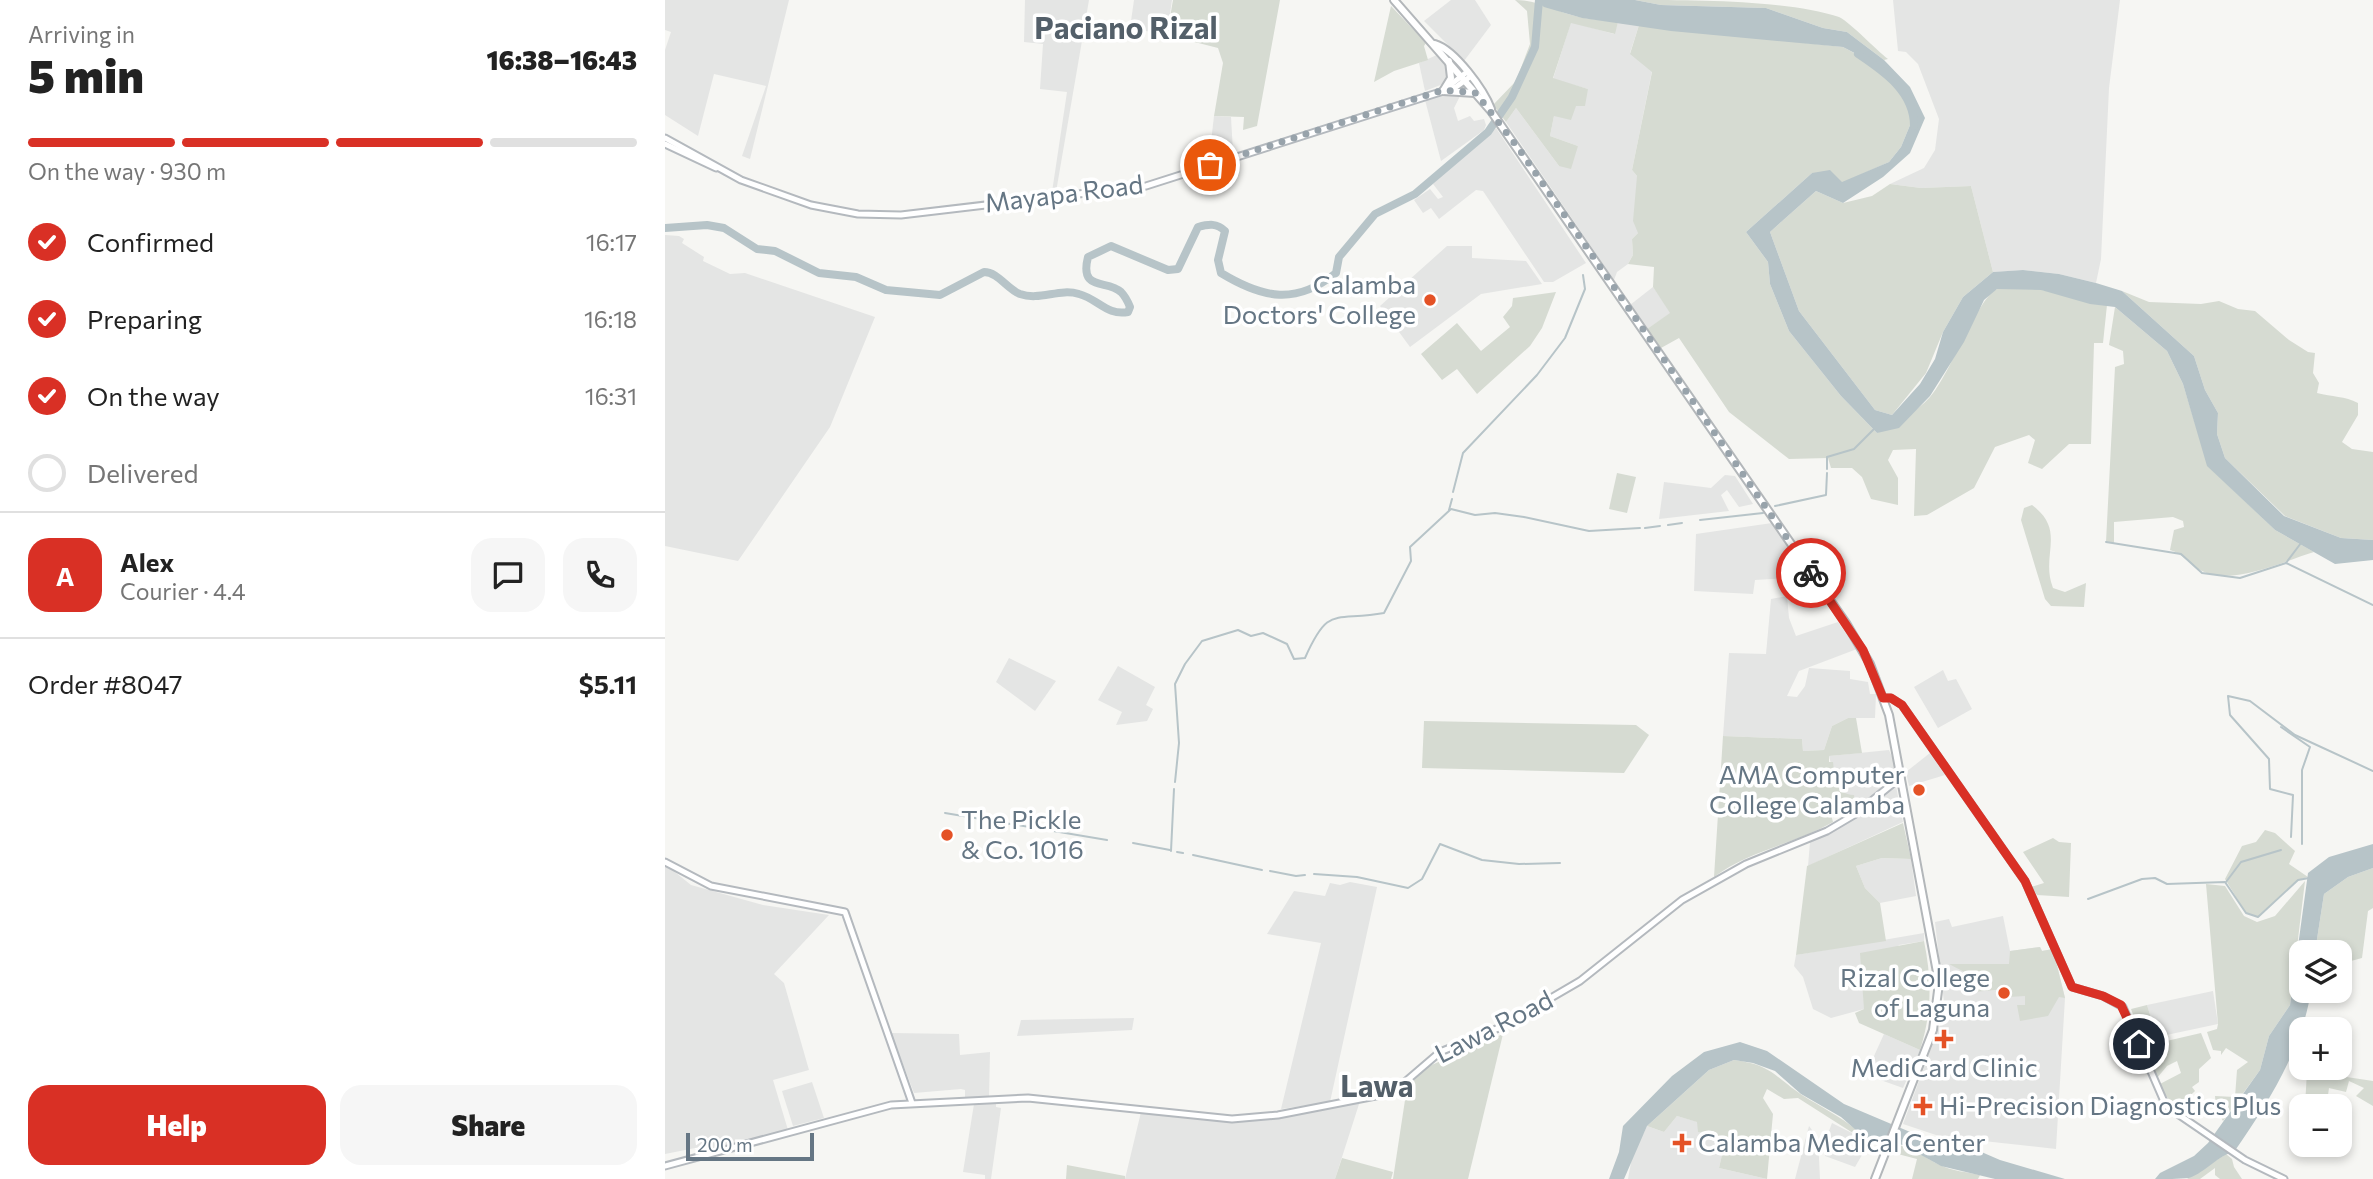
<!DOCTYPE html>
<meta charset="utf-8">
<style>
body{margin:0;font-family:Commissioner,sans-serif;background:#f6f6f6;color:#222;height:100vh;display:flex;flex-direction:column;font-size:26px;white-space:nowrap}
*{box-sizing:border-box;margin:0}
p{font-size:23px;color:#767676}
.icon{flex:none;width:38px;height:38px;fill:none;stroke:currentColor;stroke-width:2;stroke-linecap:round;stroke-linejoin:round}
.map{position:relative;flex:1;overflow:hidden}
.sheet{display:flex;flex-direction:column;background:#fff;width:665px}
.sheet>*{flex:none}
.controls{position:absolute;left:1624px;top:940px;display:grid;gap:14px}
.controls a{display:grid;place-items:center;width:63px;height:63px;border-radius:14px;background:#fff;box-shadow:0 4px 10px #0003;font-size:35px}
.scale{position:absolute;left:21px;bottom:18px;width:128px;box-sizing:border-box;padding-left:7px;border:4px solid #657684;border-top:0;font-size:19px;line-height:24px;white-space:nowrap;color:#657684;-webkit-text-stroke:5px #fff;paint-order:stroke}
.pin{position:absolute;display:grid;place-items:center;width:60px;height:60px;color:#fff;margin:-30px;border:4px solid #fff;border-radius:50%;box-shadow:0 2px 7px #0007}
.courier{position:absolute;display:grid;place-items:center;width:70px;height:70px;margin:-35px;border:5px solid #d93025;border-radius:50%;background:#fff;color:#222;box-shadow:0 2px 9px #0007}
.overview em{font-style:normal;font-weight:800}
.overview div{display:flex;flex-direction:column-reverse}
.overview{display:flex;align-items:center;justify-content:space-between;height:119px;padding:0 28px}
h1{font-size:46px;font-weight:800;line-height:52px}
.bar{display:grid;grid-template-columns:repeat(4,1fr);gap:10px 7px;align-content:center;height:84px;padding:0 28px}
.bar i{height:9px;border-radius:5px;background:#e0e0e0}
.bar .current{background:#d93025}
.bar p{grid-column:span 4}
.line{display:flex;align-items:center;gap:18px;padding:0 28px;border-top:2px solid #e0e0e0}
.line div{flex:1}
.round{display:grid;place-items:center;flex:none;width:74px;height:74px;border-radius:21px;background:#f6f6f6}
ol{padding:0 28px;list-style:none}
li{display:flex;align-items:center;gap:21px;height:77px}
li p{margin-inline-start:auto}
li .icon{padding:7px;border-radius:50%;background:#d93025;color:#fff;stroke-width:4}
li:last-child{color:#767676}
li i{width:38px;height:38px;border:4px solid #e0e0e0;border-radius:50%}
.primary-button{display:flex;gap:14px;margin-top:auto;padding:14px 28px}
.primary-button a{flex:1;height:80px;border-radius:21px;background:#d93025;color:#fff;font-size:28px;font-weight:800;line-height:80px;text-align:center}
.primary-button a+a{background:#f6f6f6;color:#222}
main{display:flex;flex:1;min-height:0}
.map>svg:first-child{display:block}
.built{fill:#e4e5e4}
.green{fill:#d6dbd2}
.water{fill:#b7c4c8}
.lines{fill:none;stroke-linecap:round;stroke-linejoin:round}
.stream{stroke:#b7c4c8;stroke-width:2}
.river{stroke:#b7c4c8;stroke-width:8}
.secondary-casing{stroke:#b4b9be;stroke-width:9}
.trunk-casing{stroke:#b3b7ba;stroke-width:10}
.secondary{stroke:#fff;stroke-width:5}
.trunk{stroke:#fff;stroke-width:6}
.done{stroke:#98a3ab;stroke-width:7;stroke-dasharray:0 12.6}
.route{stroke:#d93025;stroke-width:9}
.poi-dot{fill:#e45226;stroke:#fff;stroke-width:2.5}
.labels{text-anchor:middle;stroke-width:7;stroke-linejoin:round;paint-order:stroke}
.street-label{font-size:26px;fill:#657684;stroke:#fff}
.poi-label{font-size:26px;fill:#657684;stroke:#fff;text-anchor:end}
.quarter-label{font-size:30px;font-weight:bold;fill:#535f69;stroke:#fff}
</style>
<main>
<section class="sheet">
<div class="overview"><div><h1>5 min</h1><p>Arriving in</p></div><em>16:38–16:43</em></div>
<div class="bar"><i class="current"></i><i class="current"></i><i class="current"></i><i></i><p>On the way · 930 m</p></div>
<ol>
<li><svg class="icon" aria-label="check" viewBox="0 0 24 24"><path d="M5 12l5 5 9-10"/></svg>Confirmed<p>16:17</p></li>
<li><svg class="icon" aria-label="check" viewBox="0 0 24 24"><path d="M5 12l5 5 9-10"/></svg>Preparing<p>16:18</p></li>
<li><svg class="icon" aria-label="check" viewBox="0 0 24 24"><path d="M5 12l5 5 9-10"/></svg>On the way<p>16:31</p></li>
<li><i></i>Delivered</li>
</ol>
<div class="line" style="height:126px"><b class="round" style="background:#d93025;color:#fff">A</b><div><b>Alex</b><p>Courier · 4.4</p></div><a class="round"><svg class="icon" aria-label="chat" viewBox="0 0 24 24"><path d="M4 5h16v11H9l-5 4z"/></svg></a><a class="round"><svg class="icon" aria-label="phone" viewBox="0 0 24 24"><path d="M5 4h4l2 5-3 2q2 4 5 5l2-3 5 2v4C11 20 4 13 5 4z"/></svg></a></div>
<div class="line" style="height:91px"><div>Order #8047</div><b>$5.11</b></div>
<div class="primary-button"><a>Help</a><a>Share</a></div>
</section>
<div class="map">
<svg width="1708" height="1179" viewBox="0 0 1708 1179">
<rect width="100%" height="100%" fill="#f6f6f3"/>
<g class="built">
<polygon points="0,0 124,0 85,159 77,156 101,86 49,74 33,136 0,115 0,50 6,32 0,30"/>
<polygon points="360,0 424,0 391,192 387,192 402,92 375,89 378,44 359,42"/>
<polygon points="469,0 507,0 502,35 465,28"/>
<polygon points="786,0 810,0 826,25 799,61 759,21"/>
<polygon points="1228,0 1455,0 1444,88 1436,259 1431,283 1394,274 1358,270 1328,272 1306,186 1256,188 1225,184 1259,168 1270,150 1274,119 1253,64 1241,52 1233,51"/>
<polygon points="906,22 949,34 953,22 974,25 965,53 987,71 967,170 972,176 973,233 967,239 968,255 963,264 952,272 949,280 841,122 851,108 894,166 913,146 885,136 889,116 911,105 923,89 888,79"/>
<polygon points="774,54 782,65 782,79 778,84 760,91 754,63"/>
<polygon points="785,93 796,94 789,108 793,121 805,116 809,121 819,119 821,125 819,130 776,161 760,100"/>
<polygon points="549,116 566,117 568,152 544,159"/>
<polygon points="831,128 921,263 888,282 879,282 818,191 811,190 774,219 766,208 758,213 749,200 765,189 773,199 778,197 768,184 803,149"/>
<polygon points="0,235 14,236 19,239 17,243 39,257 38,261 65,274 80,273 210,317 165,427 73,561 0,546"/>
<polygon points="782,246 807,246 807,258 861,261 877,284 816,294 745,347 715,306"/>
<polygon points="988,287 1006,313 982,329 965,305"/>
<polygon points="1060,475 1070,476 1088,504 1074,507 1062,490 1056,495 1064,511 994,519 999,482 1046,488"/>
<polygon points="1107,523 1143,577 1090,580 1088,594 1029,591 1031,534"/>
<polygon points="1122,596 1124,618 1131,636 1173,622 1192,649 1134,671 1122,696 1132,697 1140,686 1144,668 1185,671 1185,679 1203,682 1205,694 1211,694 1210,718 1183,718 1167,726 1159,750 1138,751 1137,739 1058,736 1064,653 1101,654 1106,599"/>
<polygon points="344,658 391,681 370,711 331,682"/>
<polygon points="453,666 490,687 481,705 488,709 482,721 451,725 457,712 433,700"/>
<polygon points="1278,670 1283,681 1291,679 1307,709 1273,728 1249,687"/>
<polygon points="1224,750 1234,773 1193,806 1189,796 1181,795 1171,784 1164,756"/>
<polygon points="1265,753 1280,775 1244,786 1241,772"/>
<polygon points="1231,786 1238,822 1143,866 1145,842 1182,823"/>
<polygon points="1217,858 1246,859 1251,896 1215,903 1200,888 1191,866"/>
<polygon points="0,864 26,885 98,905 164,915 109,974 119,983 144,1070 108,1080 123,1130 41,1152 35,1147 0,1154"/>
<polygon points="685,882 712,887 665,1102 616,1109 656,943 602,934 629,891 660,896 665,883 675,885"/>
<polygon points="1338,916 1345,951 1375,947 1377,951 1388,949 1400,998 1391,1149 1300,1139 1298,1144 1238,1124 1280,1011 1270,922 1284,919 1287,927"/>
<polygon points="1259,933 1259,941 1234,945 1199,985 1199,1009 1166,1018 1148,1009 1138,977 1129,966 1131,955"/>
<polygon points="1548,991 1553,1024 1492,1037 1482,1005"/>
<polygon points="469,1018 467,1030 352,1036 356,1020"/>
<polygon points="226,1033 294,1034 295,1055 325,1052 324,1098 300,1099 300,1090 296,1089 249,1093"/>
<polygon points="1219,1034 1255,1050 1238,1088 1207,1077 1210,1070 1204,1067"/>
<polygon points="147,1082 159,1118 128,1126 117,1091"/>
<polygon points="331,1101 331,1107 336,1108 326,1179 320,1179 320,1175 298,1172 309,1104"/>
<polygon points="695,1101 670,1179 460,1179 476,1112 571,1121 601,1119"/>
<polygon points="1012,1116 1033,1122 1034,1132 1061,1137 1054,1168 1102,1179 963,1179 967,1157 982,1126 999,1132"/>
<polygon points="1167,1123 1191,1135 1189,1144 1201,1148 1190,1167 1160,1156 1159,1144"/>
<polygon points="1144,1126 1153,1138 1155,1179 1130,1179"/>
</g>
<g class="green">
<polygon points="508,0 615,0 592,126 578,130 579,117 549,116 558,63 553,48 502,35"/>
<path d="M850,0C874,0 891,12 914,17C927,20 941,20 953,22L950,34L906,23L888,78L923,89L920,106H911L906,120L889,116L885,136L913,146L906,169L894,166L851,108L841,122L828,105L851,81L865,44L862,11Z"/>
<path d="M970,0C1028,0 1122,0 1174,17C1186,23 1210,49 1223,59L1219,60L1182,32L1158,28L1101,8L996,5Z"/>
<polygon points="726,6 761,43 759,46 763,60 729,71 709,82"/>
<path d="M974,25L1178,47L1217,68L1244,98L1250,113L1236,147L1224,162L1177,183L1147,173L1081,232L1103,262L1105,284L1124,331L1176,396L1212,433C1230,422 1251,413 1265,397C1285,375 1313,297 1332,289C1357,278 1414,303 1442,305L1438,343H1429L1426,444H1404L1377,469L1363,463L1370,440L1364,435L1330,447L1309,488L1262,515L1249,516L1251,449L1228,450L1223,460L1233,478V505L1206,499L1197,477L1187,468H1166L1163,458L1124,459L1064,412L1014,338L996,348L982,329L1005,313L988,287L989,267L963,264L968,255L967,239L973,233L968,221L972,176L967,170L987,72L965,54Z"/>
<polygon points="1225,184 1256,188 1306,186 1328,272 1298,297 1278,332 1261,373 1227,415 1210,410 1134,311 1105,232 1151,191 1178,203 1207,196"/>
<path d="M1457,291L1484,302L1536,304L1554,301L1573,309L1590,311L1624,340L1643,352L1650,353L1648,373L1654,383L1652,393C1667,397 1680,396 1693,403V415L1677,442L1687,449L1708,452V540L1676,538L1620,516L1560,458L1552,434L1553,413L1540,390L1529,356Z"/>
<polygon points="891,292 877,328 865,346 812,394 792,369 777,380 756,354 792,323 816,351 845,327 838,317 847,306 848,298"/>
<path d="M1450,307L1502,351L1518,384L1543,466L1610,530L1649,552C1619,561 1568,586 1537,571C1524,565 1519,554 1505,550L1509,530L1519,527L1518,521L1508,517L1449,522V543L1441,542L1450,367L1459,364L1458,351L1444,345Z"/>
<polygon points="952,473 971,477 962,513 944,509"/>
<path d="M1367,505C1402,531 1375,555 1388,588L1400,592L1421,583L1419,607L1386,606L1380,599L1356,520L1359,508Z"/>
<path d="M1183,718H1191L1197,753L1164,756V762H1168C1170,778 1170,794 1189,795L1191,804L1163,803L1168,822C1130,844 1085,850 1049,877L1058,736L1137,739L1138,751L1159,750L1167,726Z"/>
<polygon points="759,721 971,725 984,735 959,773 757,768"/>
<polygon points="1238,823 1246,859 1217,858 1191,866 1200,888 1215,903 1221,941 1131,955 1142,866"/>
<polygon points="1600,830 1610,833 1630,851 1624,864 1643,877 1633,880 1593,917 1581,913 1560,879 1577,846 1591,842"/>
<polygon points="1388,838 1394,842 1406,843 1404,897 1372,895 1366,887 1379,883 1358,852"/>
<polygon points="1708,868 1708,908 1703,911 1697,958 1675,964 1675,952 1650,952 1659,894 1683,877"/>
<polygon points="1640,881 1625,1005 1604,1036 1595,1070 1558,1121 1551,1108 1550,1096 1570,1097 1572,1070 1583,1062 1561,1048 1556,1055 1556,1051 1548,1050 1542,1032 1552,1029 1553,1024 1541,884 1560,886 1579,916 1592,922 1610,916"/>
<path d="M1259,941C1267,980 1267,1012 1255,1050L1194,1023L1190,1013L1199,1009L1195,953Z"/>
<polygon points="1375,947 1377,951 1388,949 1400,998 1394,997 1383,1016 1355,1021 1352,1005 1360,1005 1360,996 1344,997 1340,989 1309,992 1307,976 1284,964 1344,964 1345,951"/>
<polygon points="1482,1005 1492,1037 1477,1038 1466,1009"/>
<polygon points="1536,1033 1546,1058 1534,1069 1534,1082 1527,1087 1530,1091 1511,1109 1493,1085 1516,1073 1512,1061 1502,1066 1492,1078 1486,1067 1499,1062 1496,1056 1485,1061 1480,1046"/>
<polygon points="838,1034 803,1179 728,1179 742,1087 762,1067"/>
<path d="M1069,1060C1107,1065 1109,1076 1137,1095C1156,1107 1175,1116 1193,1131L1191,1135L1133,1098L1119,1099L1102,1089L1098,1098L1108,1114L1102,1179L1054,1168L1061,1137L1033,1132L1032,1122L1012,1116L999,1132L982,1126L1044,1070Z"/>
<polygon points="1642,1071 1708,1081 1708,1106 1691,1096 1699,1088 1684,1081 1681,1092 1664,1088 1663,1095 1670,1097 1667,1106 1640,1106"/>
<path d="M1228,1145C1248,1145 1259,1158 1275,1165C1287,1171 1302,1172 1315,1175L1313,1179H1247L1252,1159L1225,1152Z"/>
<polygon points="1561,1154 1567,1159 1569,1167 1577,1179 1555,1179 1550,1175 1550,1168 1535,1179 1522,1179"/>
<polygon points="677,1158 728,1172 726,1179 670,1179"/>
<polygon points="402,1165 460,1176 460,1179 401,1179"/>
</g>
<g class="water">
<polygon points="871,0 970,0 996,5 1101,8 1158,28 1182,32 1219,60 1245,87 1260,118 1245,153 1218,177 1178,203 1151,191 1105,232 1134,311 1210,410 1227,415 1255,384 1270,359 1278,332 1298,297 1328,272 1358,270 1394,274 1431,283 1457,291 1529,356 1540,390 1553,413 1552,434 1560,458 1619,516 1676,538 1708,540 1708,560 1670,564 1610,530 1542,466 1518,384 1502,351 1450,307 1425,304 1376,290 1332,289 1319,300 1299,342 1265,396 1234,428 1212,433 1176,396 1124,331 1105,284 1103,262 1081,232 1147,173 1165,170 1177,182 1224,162 1236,147 1250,113 1244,98 1218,68 1178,47 1006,31 917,18 879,7"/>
<path d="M1708,844V868L1683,877L1659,894L1650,952H1636V990L1646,991C1637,1049 1604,1102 1569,1152C1553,1155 1541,1172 1524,1178C1514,1179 1500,1179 1490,1179L1495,1173L1529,1156L1543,1143L1595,1070L1604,1036L1625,1005L1643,873L1664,857Z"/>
<polygon points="1075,1042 1102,1051 1179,1104 1257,1137 1287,1147 1298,1144 1335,1160 1400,1179 1330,1179 1276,1166 1238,1145 1200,1138 1176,1117 1136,1094 1110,1071 1088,1063 1069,1060 1044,1070 982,1126 959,1179 944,1179 954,1152 958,1126 1007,1076 1039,1052"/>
</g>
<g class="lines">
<g class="stream">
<polyline points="1162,469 1162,457 1189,449 1209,429"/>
<polyline points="788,492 798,453 872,375 900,338 920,289 918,275"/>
<polyline points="1110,506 1161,495 1162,473"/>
<polyline points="784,510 787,499"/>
<polyline points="1035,520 1098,513"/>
<polyline points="1003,525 1017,523"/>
<polyline points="980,528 995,526"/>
<polyline points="1441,542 1516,554 1537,573 1575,578 1621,563 1636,543"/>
<polyline points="1621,563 1708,605"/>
<polyline points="1616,727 1645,747 1637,770 1637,844"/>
<path d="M510,782L514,743L510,684L520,664L537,641L573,630L586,636L598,633L622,644L629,659L640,658C664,604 669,622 719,613L746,561L745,547L786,509L810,515L830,513L859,517L924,531L975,528"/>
<polyline points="280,813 442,840"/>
<polyline points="1626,837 1628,795 1605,789 1604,759 1565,715 1563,696 1585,701 1630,735 1708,771"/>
<polyline points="468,843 505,850"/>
<polyline points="506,851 509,789"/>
<polyline points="512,852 518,853"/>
<polyline points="528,855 597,870"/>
<polyline points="605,871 631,876 640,875"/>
<polyline points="649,874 692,877 743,888 757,879 775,844 817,860 854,864 895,863"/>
<polyline points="1561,882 1576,862 1616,850"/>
<polyline points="1423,899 1477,879 1490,878 1502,884 1560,882 1581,913 1593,917 1633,880 1644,878"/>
</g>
<g class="river">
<path d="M1193,54C1220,72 1249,92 1249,126"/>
<path d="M0,228L42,225L59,228L92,249L110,251L154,273L191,277L221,290L275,295L319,272C333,272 342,289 355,294C375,301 394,288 414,294C433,299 442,316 463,312L465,307C463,302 460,296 456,292C442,279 414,292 423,257L446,246L503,270L513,269L533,227C544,224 552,223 560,231L553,260L556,273C599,299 631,305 671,273L674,257L710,214L750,194L823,132L847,97L870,47L874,0"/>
</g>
<g class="secondary-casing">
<g id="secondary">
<polyline points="780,89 802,72"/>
<polyline points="0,138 76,180 146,205 193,214 236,215 481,186 791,87 806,76"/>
<polyline points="0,144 51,168"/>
<polyline points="1218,698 1226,698 1237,705 1360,881 1407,987 1438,996 1458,1007 1501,1106 1580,1160 1619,1179"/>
<polyline points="0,862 46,886 180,912 247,1103"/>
<polyline points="0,1166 226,1105 363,1098 567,1119 613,1115 721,1094 733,1088 775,1052 836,1027 915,981 1017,900 1081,864 1162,831 1189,815 1236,777"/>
</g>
</g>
<g class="trunk-casing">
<g id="trunk">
<polyline points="729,0 826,111 1181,623 1205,664 1224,715 1274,983 1268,1030 1210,1179"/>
<path d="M770,44C790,50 819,90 826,109"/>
<polyline points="778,91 810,93"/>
<polyline points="778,91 786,78 784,61"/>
</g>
</g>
<use href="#secondary" class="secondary"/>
<use href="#trunk" class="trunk"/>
</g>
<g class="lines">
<polyline class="done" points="545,165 778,90 811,93 854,149 1146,573"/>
<polyline class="route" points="1146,573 1198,650 1218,698 1226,698 1237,705 1360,881 1407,987 1438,996 1456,1005 1474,1044"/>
</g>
<g class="poi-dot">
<circle cx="765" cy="300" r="7"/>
<circle cx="1254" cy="790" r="7"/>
<circle cx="282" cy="835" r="7"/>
<circle cx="1339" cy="993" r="7"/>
<path d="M1275.5 1028.5h7v7h7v7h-7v7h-7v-7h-7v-7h7z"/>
<path d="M1254.5 1095.5h7v7h7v7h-7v7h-7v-7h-7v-7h7z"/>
<path d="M1013.5 1132.5h7v7h7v7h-7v7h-7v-7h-7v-7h7z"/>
</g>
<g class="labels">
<g class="street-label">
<text transform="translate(399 194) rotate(-7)" y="9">Mayapa Road</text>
<text transform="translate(829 1027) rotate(-27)" y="9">Lawa Road</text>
</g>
<g class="poi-label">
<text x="751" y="294">Calamba<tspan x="751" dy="30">Doctors' College</tspan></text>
<text x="1240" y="784">AMA Computer<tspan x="1240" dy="30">College Calamba</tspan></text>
<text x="296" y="829" text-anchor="start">The Pickle<tspan x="296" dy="30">&amp; Co. 1016</tspan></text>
<text x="1325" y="987">Rizal College<tspan x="1325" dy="30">of Laguna</tspan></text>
<text x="1279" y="1077" text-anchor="middle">MediCard Clinic</text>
<text x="1274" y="1115" text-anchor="start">Hi-Precision Diagnostics Plus</text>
<text x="1033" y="1152" text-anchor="start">Calamba Medical Center</text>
</g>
<g class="quarter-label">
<text x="461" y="39">Paciano Rizal</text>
<text x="712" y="1097">Lawa</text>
</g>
</g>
</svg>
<div class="controls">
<a><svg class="icon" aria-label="layers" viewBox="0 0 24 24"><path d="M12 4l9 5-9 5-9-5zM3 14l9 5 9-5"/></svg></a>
<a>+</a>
<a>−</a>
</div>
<div class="scale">200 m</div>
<div class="pin" style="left:545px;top:165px;background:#ea580c"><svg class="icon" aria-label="bag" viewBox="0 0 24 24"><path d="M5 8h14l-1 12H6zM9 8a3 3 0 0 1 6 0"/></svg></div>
<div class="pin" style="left:1474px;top:1044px;background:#1f2937"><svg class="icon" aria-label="home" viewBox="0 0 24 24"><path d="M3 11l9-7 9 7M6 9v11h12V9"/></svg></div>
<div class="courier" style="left:1146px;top:573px"><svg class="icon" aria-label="bike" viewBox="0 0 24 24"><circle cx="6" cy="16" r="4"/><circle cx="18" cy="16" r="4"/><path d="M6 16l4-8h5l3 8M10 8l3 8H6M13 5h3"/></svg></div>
</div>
</main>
